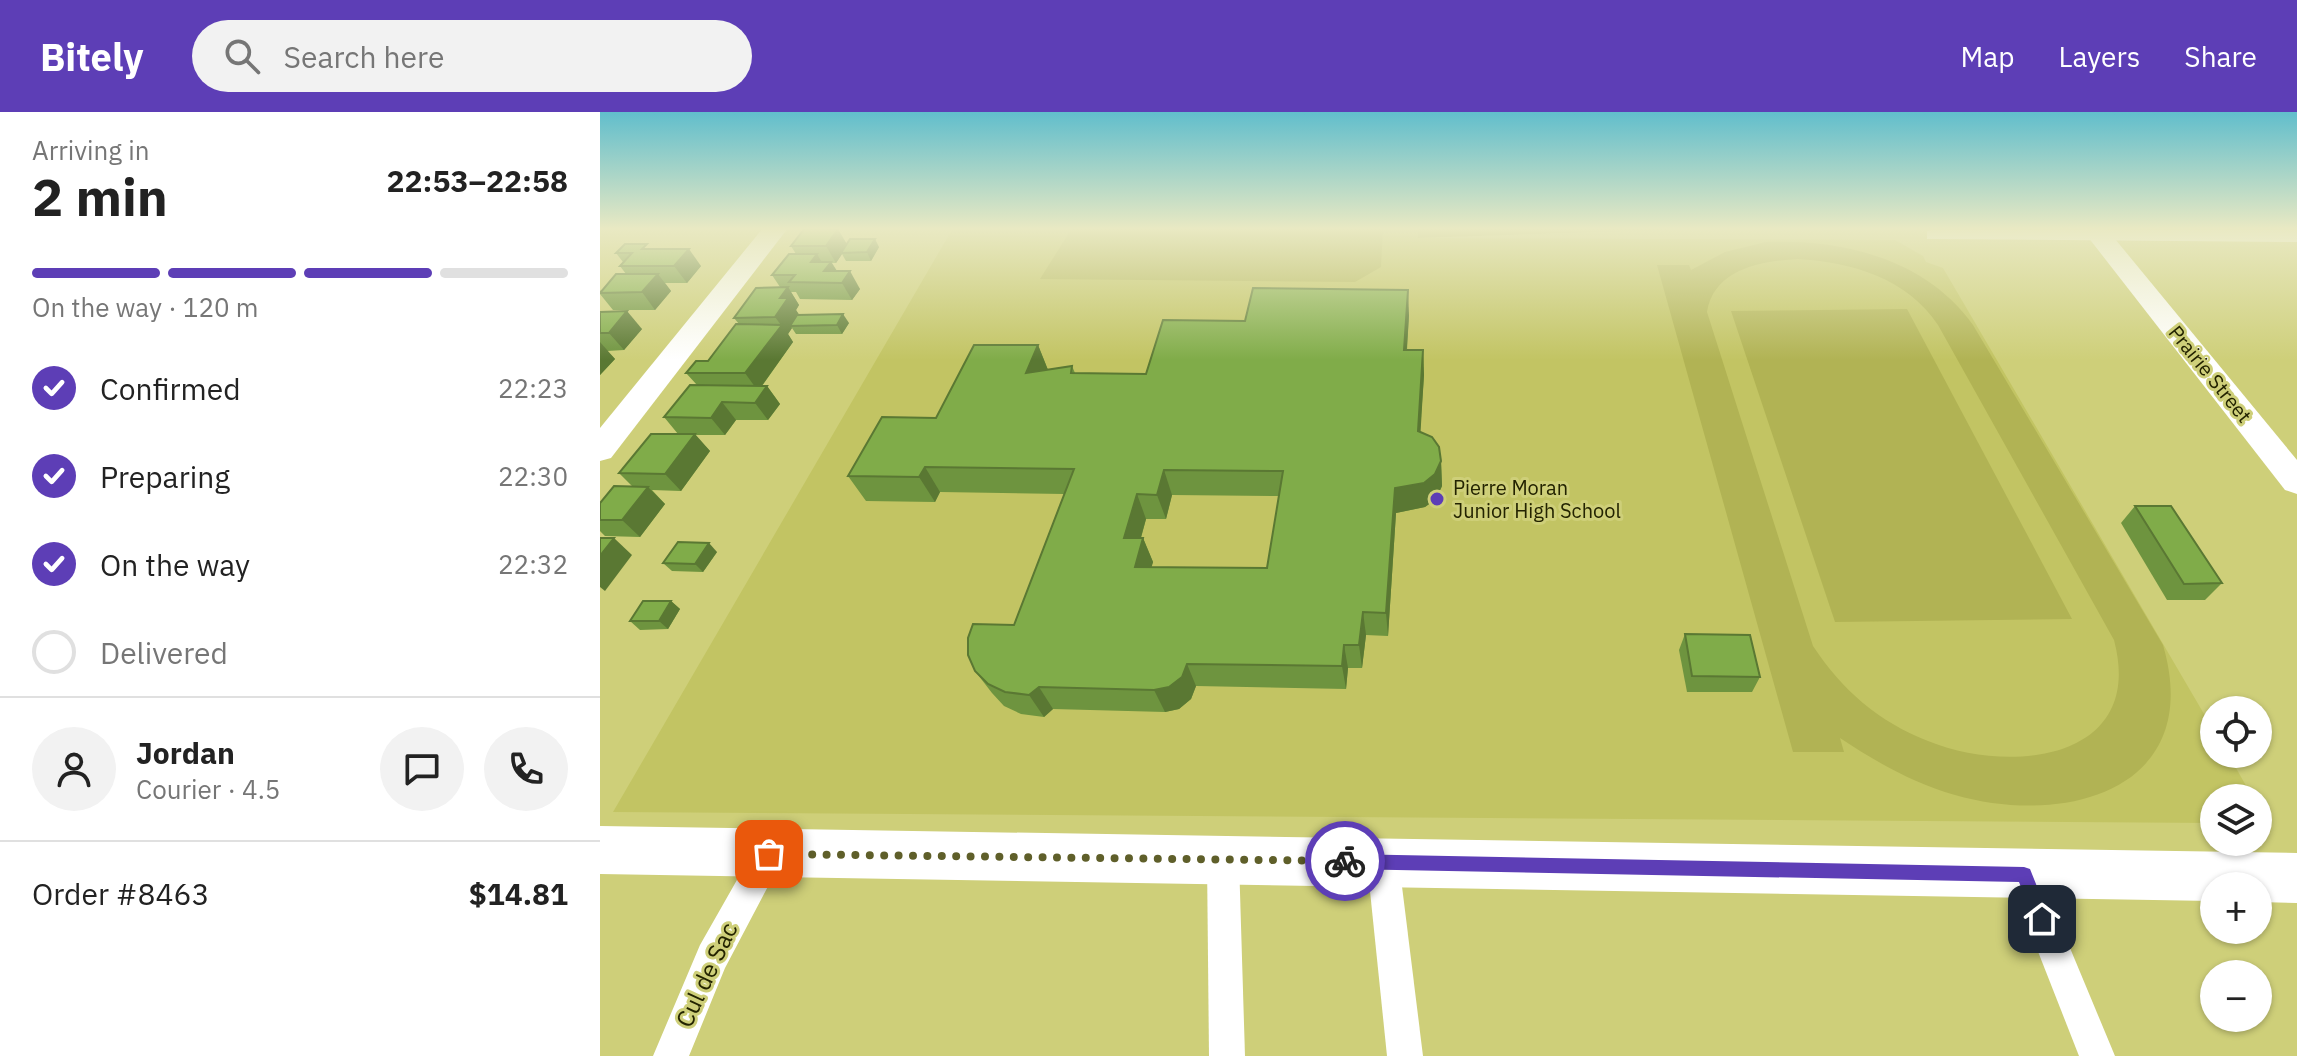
<!DOCTYPE html>
<meta charset="utf-8">
<style>
body{margin:0;font-family:"IBM Plex Sans",sans-serif;background:#f2f2f2;color:#222;height:100vh;display:flex;flex-direction:column;font-size:30px;white-space:nowrap}
*{box-sizing:border-box;margin:0}
p{font-size:26px;color:#767676}
.icon{flex:none;width:44px;height:44px;fill:none;stroke:currentColor;stroke-width:2;stroke-linecap:round;stroke-linejoin:round}
.map{position:relative;flex:1;overflow:hidden}
.sheet{display:flex;flex-direction:column;background:#fff;width:600px}
.sheet>*{flex:none}
.controls{position:absolute;left:1600px;top:584px;display:grid;gap:16px}
.controls a{display:grid;place-items:center;width:72px;height:72px;border-radius:50%;background:#fff;box-shadow:0 2px 6px #0004;font-size:40px}
.pin{position:absolute;display:grid;place-items:center;width:68px;height:68px;color:#fff;margin:-34px;border-radius:16px;box-shadow:0 4px 12px #0006}
.courier{position:absolute;display:grid;place-items:center;width:80px;height:80px;margin:-40px;border:6px solid #5d3eb6;border-radius:50%;background:#fff;color:#222;box-shadow:0 2px 10px #0007}
.headline em{font-style:normal;font-weight:800}
.headline div{display:flex;flex-direction:column-reverse}
.headline{display:flex;align-items:center;justify-content:space-between;height:136px;padding:0 32px}
h1{font-size:52px;font-weight:800;line-height:60px}
.bar{display:grid;grid-template-columns:repeat(4,1fr);gap:12px 8px;align-content:center;height:96px;padding:0 32px}
.bar i{height:10px;border-radius:6px;background:#e0e0e0}
.bar .selected{background:#5d3eb6}
.bar p{grid-column:span 4}
.line{display:flex;align-items:center;gap:20px;padding:0 32px;border-top:2px solid #e0e0e0}
.line div{flex:1}
.round{display:grid;place-items:center;flex:none;width:84px;height:84px;border-radius:42px;background:#f2f2f2}
ol{padding:0 32px;list-style:none}
li{display:flex;align-items:center;gap:24px;height:88px}
li p{margin-inline-start:auto}
li .icon{padding:8px;border-radius:50%;background:#5d3eb6;color:#fff;stroke-width:4}
li:last-child{color:#767676}
li i{width:44px;height:44px;border:4px solid #e0e0e0;border-radius:50%}
header{display:flex;align-items:center;gap:48px;box-sizing:border-box;height:112px;padding:0 40px;background:#5d3eb6;color:#fff}
header strong{font-size:38px}
nav{display:flex;gap:44px;margin-inline-start:auto;font-size:28px}
.search{width:560px;height:72px;background:#f2f2f2;display:flex;align-items:center;gap:20px;box-sizing:border-box;padding:0 28px;border-radius:44px;color:#767676;font-size:30px}
main{display:flex;flex:1;min-height:0}
.map>svg:first-child{display:block}
.built{fill:#c2c463}
.green{fill:#b1b354;fill-rule:evenodd}
.lines{fill:none;stroke-linecap:round;stroke-linejoin:round}
.street{fill:#fff;fill-rule:evenodd}
.secondary{fill:#fff;fill-rule:evenodd}
.primary{fill:#fff;fill-rule:evenodd}
.wall{fill:#6e943f;fill-rule:evenodd}
.shaded-wall{fill:#5a7833}
.building{fill:#80ac49;stroke:#5a7833;stroke-width:2;fill-rule:evenodd}
.route{fill:#5d3eb6}
.done{stroke:#5f5f2a;stroke-width:8;stroke-dasharray:0 14.4}
.poi-dot{fill:#5d3eb6;stroke:#cecf79;stroke-width:3}
.labels{text-anchor:middle;stroke-width:6;stroke-linejoin:round;paint-order:stroke}
.street-label{font-size:20px;fill:#232300;stroke:#cecf79}
.poi-label{font-size:20px;fill:#232300;stroke:#cecf79;text-anchor:start}
.near-street-label{font-size:24px;fill:#232300;stroke:#cecf79}
</style>
<header>
<strong>Bitely</strong>
<div class="search"><svg class="icon" aria-label="search" viewBox="0 0 24 24"><circle cx="10" cy="10" r="6"/><path d="M15 15l6 6"/></svg>Search here</div>
<nav><a>Map</a><a>Layers</a><a>Share</a></nav>
</header>
<main>
<section class="sheet">
<div class="headline"><div><h1>2 min</h1><p>Arriving in</p></div><em>22:53–22:58</em></div>
<div class="bar"><i class="selected"></i><i class="selected"></i><i class="selected"></i><i></i><p>On the way · 120 m</p></div>
<ol>
<li><svg class="icon" aria-label="check" viewBox="0 0 24 24"><path d="M5 12l5 5 9-10"/></svg>Confirmed<p>22:23</p></li>
<li><svg class="icon" aria-label="check" viewBox="0 0 24 24"><path d="M5 12l5 5 9-10"/></svg>Preparing<p>22:30</p></li>
<li><svg class="icon" aria-label="check" viewBox="0 0 24 24"><path d="M5 12l5 5 9-10"/></svg>On the way<p>22:32</p></li>
<li><i></i>Delivered</li>
</ol>
<div class="line" style="height:144px"><a class="round"><svg class="icon" aria-label="person" viewBox="0 0 24 24"><circle cx="12" cy="8" r="4"/><path d="M4 21q1-7 8-7t8 7"/></svg></a><div><b>Jordan</b><p>Courier · 4.5</p></div><a class="round"><svg class="icon" aria-label="chat" viewBox="0 0 24 24"><path d="M4 5h16v11H9l-5 4z"/></svg></a><a class="round"><svg class="icon" aria-label="phone" viewBox="0 0 24 24"><path d="M5 4h4l2 5-3 2q2 4 5 5l2-3 5 2v4C11 20 4 13 5 4z"/></svg></a></div>
<div class="line" style="height:104px"><div>Order #8463</div><b>$14.81</b></div>
</section>
<div class="map">
<svg width="1697" height="944" viewBox="0 0 1697 944">
<rect width="100%" height="100%" fill="#cecf79"/>
<polygon class="built" points="353,116 818,116 819,126 1295,128 1323,144 1326,150 1343,156 1614,619 1614,642 1628,642 1653,686 1614,686 1614,711 13,700"/>
<g class="green">
<polygon points="472,116 783,116 781,155 755,170 440,167"/>
<polygon points="818,116 1110,116 818,126"/>
<path d="M1166,130C1243,127 1326,147 1373,213L1563,533C1605,677 1467,715 1355,683C1313,671 1276,650 1240,626L1244,640H1193L1057,153H1089L1091,158L1125,140ZM1198,147C1251,150 1307,166 1338,213L1514,528C1546,648 1411,663 1328,629C1279,610 1242,578 1213,534L1107,200C1114,157 1161,149 1198,147Z"/>
<polygon points="1307,197 1472,507 1235,510 1131,199"/>
</g>
<g class="lines">
<g class="street">
<polygon points="1333,118 1697,118 1697,130 1327,127 1327,119"/>
<polygon points="169,727 180,731 185,742 125,856 89,944 53,944 100,833 158,731"/>
<polygon points="623,732 634,737 639,748 645,944 609,944 607,748 612,737"/>
<polygon points="783,734 794,739 799,750 823,944 787,944 767,750 772,739"/>
<polygon points="1424,747 1435,752 1515,944 1479,944 1408,763 1413,752"/>
</g>
<g class="secondary">
<polygon points="163,116 188,116 11,346 0,349 0,316"/>
<polygon points="1481,116 1506,116 1697,348 1697,382 1685,378"/>
</g>
<polygon class="primary" points="0,714 1697,741 1697,791 1658,790 1658,774 1614,774 1614,789 0,762"/>
</g>
<g class="wall">
<polygon points="232,117 247,132 279,135 271,149 246,149 242,142 236,151 232,151 237,159 260,177 252,188 200,187 196,180 191,180 199,193 196,198 199,203 249,211 242,222 196,222 192,216 188,222 193,230 162,274 167,274 180,292 168,308 136,308 125,323 95,323 110,339 81,379 52,378 65,392 40,425 5,424 0,419 0,391 32,374 19,361 78,322 64,305 97,273 86,261 108,249 139,212 134,206 180,175 172,163 196,142 191,134"/>
<polygon points="51,137 101,154 87,171 65,171 71,179 55,198 13,198 0,182 0,179 26,162 20,154 23,150 16,141"/>
<polygon points="0,200 42,217 24,238 7,239 15,247 0,263"/>
<path d="M809,203L807,238H823L824,263L820,320L841,349L842,374L836,387L825,395L796,401L788,524L766,523L762,556H748L746,577L596,574L591,587L579,597L565,600L453,597L444,605L421,602L404,594L392,581L375,559L414,513L464,382L340,380L335,390L266,389L248,364L336,306L438,233L448,258L472,254L475,261L546,262L645,209ZM572,383L679,384L667,456L551,455L553,450L543,426H541L546,407H566Z"/>
<polygon points="1535,394 1622,471 1605,488 1567,488 1521,411"/>
<polygon points="117,440 103,460 72,459 63,451"/>
<polygon points="71,489 80,497 68,517 40,518 30,509"/>
<polygon points="1085,522 1160,565 1152,580 1087,580 1079,538"/>
</g>
<g class="shaded-wall">
<polygon points="226,116 232,116 235,121 238,117 248,134 241,141 242,142 236,151 226,134"/>
<polygon points="275,127 279,135 271,149 267,140"/>
<polygon points="89,137 101,154 87,171 74,154"/>
<polygon points="217,142 226,157 231,150 242,167 239,171 211,150"/>
<polygon points="250,159 260,177 252,188 242,171"/>
<polygon points="58,162 71,179 55,198 42,180"/>
<polygon points="188,175 199,193 196,198 200,204 190,214 192,216 188,222 193,230 158,279 145,261 181,213 175,205 180,186"/>
<polygon points="808,178 809,203 805,263 804,238"/>
<polygon points="27,199 42,217 24,238 9,221"/>
<polygon points="243,202 249,211 242,222 237,213"/>
<polygon points="0,230 15,247 0,263"/>
<polygon points="438,233 448,258 426,261"/>
<polygon points="823,238 824,263 819,344 818,319"/>
<polygon points="167,274 180,292 168,308 155,291"/>
<polygon points="122,290 136,308 125,323 111,306"/>
<polygon points="95,322 110,339 81,379 65,362"/>
<polygon points="841,349 842,374 836,387 825,395 796,401 788,524 786,501 795,376"/>
<polygon points="325,355 340,380 335,390 319,365"/>
<polygon points="564,358 572,383 566,407 557,383"/>
<polygon points="48,375 65,392 40,425 22,408"/>
<polygon points="537,382 546,407 534,450 524,426"/>
<polygon points="14,426 32,443 5,479 0,475 0,444"/>
<polygon points="543,426 553,450 545,479 535,455"/>
<polygon points="109,431 117,440 103,460 95,452"/>
<polygon points="71,489 80,497 68,517 59,509"/>
<polygon points="763,500 766,523 762,556 759,533"/>
<polygon points="744,533 748,556 746,577 742,554"/>
<polygon points="587,552 596,574 591,587 579,597 565,600 554,578"/>
<polygon points="439,575 453,597 444,605 429,583"/>
</g>
<g class="building">
<polygon points="205,116 226,116 238,117 226,134 191,134"/>
<polygon points="250,127 275,127 267,140 241,141"/>
<polygon points="25,132 47,132 42,137 89,137 74,154 20,154 32,141 16,141"/>
<polygon points="189,142 217,142 211,150 231,150 224,159 250,159 242,171 189,170 195,163 172,163"/>
<polygon points="16,162 58,162 42,180 0,181"/>
<polygon points="188,175 180,186 188,186 175,205 134,206 156,176"/>
<path d="M653,176L808,178L804,238H823L818,319L832,325L839,335L841,349L835,362L824,371L795,376L786,501L763,500L759,533H744L742,554L587,552L582,565L569,575L554,578L439,575L429,583L405,580L388,572L375,559L368,543V526L373,512L414,513L474,357L325,355L319,365L248,364L282,305L336,306L374,233H438L426,261L472,254L471,261L546,262L563,208L645,209ZM564,358L683,359L667,456L535,455L543,426H524L537,382L557,383Z"/>
<polygon points="27,199 9,221 0,221 0,200"/>
<polygon points="243,202 237,213 190,214 197,203"/>
<polygon points="136,212 182,213 145,261 86,261 96,249 108,249"/>
<polygon points="90,273 167,274 155,291 122,290 111,306 64,305"/>
<polygon points="51,322 95,322 65,362 19,361"/>
<polygon points="14,374 48,375 22,408 0,408 0,391"/>
<polygon points="1535,394 1571,394 1622,471 1584,472"/>
<polygon points="0,426 14,426 0,444"/>
<polygon points="78,430 109,431 95,452 63,451"/>
<polygon points="43,489 71,489 59,509 30,509"/>
<polygon points="1085,522 1150,523 1160,565 1092,564"/>
</g>
<linearGradient id="sky" x2="0" y2="1"><stop stop-color="#61becc"/><stop offset="0.47" stop-color="#e9e9c3"/><stop offset="1" stop-color="#e9e9c3" stop-opacity="0"/></linearGradient>
<rect width="1697" height="248" fill="url(#sky)"/>
<polygon class="route" points="745,742 1424,755 1430,757 1450,807 1448,813 1436,813 1419,770 745,757 737,749"/>
<g class="lines">
<polyline class="done" points="169,742 745,749"/>
</g>
<circle class="poi-dot" cx="837" cy="387" r="8"/>
<g class="labels">
<g class="street-label">
<text transform="translate(1610 262) rotate(51)" y="7">Prairie Street</text>
</g>
<g class="poi-label">
<text x="853" y="383">Pierre Moran<tspan x="853" dy="23">Junior High School</tspan></text>
</g>
<g class="near-street-label">
<text transform="translate(107 863) rotate(-65)" y="8">Cul de Sac</text>
</g>
</g>
</svg>
<div class="controls">
<a><svg class="icon" aria-label="locate" viewBox="0 0 24 24"><circle cx="12" cy="12" r="6"/><path d="M12 2v4M12 18v4M2 12h4M18 12h4"/></svg></a>
<a><svg class="icon" aria-label="layers" viewBox="0 0 24 24"><path d="M12 4l9 5-9 5-9-5zM3 14l9 5 9-5"/></svg></a>
<a>+</a>
<a>−</a>
</div>
<div class="pin" style="left:169px;top:742px;background:#ea580c"><svg class="icon" aria-label="bag" viewBox="0 0 24 24"><path d="M5 8h14l-1 12H6zM9 8a3 3 0 0 1 6 0"/></svg></div>
<div class="pin" style="left:1442px;top:807px;background:#1f2937"><svg class="icon" aria-label="home" viewBox="0 0 24 24"><path d="M3 11l9-7 9 7M6 9v11h12V9"/></svg></div>
<div class="courier" style="left:745px;top:749px"><svg class="icon" aria-label="bike" viewBox="0 0 24 24"><circle cx="6" cy="16" r="4"/><circle cx="18" cy="16" r="4"/><path d="M6 16l4-8h5l3 8M10 8l3 8H6M13 5h3"/></svg></div>
</div>
</main>
